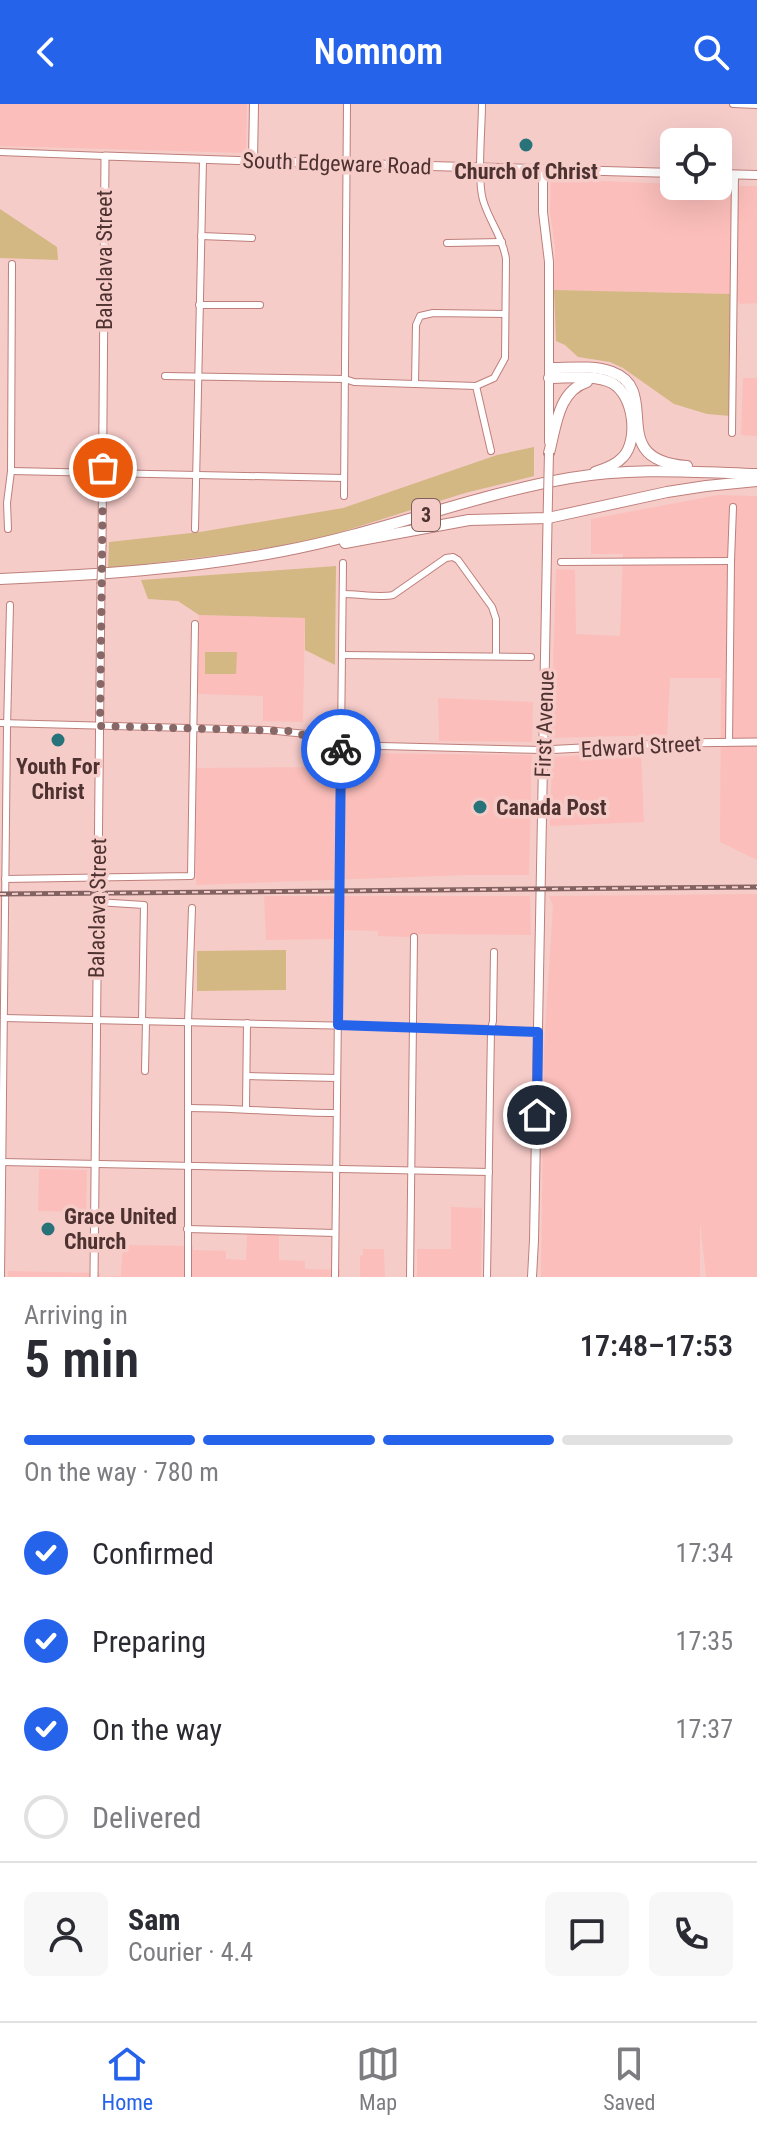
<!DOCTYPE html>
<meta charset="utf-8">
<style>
body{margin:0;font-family:"Roboto Condensed",sans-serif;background:#f7f7f7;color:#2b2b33;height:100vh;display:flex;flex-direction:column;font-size:30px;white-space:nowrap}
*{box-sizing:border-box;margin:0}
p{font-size:26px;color:#7c7c81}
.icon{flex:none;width:44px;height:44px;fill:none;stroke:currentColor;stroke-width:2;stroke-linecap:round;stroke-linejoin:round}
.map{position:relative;height:1173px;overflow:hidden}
.details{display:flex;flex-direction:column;background:#fff;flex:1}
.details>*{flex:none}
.fabs{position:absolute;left:660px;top:24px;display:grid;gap:16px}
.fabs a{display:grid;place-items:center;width:72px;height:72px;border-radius:12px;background:#fff;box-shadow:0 8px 32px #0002;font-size:40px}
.pin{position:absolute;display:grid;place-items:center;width:68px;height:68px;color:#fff;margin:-34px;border:4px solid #fff;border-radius:50%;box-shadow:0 2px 8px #0007}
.courier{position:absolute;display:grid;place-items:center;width:80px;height:80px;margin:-40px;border:6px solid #2563eb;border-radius:50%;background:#fff;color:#222;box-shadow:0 2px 10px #0007}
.overview em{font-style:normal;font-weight:600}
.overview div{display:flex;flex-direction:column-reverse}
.overview{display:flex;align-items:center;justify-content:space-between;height:136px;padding:0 24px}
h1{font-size:52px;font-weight:600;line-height:60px}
.bar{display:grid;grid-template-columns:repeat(4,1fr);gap:12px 8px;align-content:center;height:96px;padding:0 24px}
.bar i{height:10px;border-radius:6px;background:#e1e1e2}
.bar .active{background:#2563eb}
.bar p{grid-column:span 4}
.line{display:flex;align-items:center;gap:20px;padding:0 24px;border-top:2px solid #e1e1e2}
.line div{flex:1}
.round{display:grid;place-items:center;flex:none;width:84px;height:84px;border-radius:12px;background:#f7f7f7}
ol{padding:0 24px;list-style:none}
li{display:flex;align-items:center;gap:24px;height:88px}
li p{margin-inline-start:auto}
li .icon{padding:8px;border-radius:50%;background:#2563eb;color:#fff;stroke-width:4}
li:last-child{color:#7c7c81}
li i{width:44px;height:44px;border:4px solid #e1e1e2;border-radius:50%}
header{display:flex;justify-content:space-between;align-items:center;height:104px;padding:0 24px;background:#2563eb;color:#fff;font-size:36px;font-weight:600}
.menu{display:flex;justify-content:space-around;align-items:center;height:112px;border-top:2px solid #e1e1e2;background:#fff;font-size:22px;color:#7c7c81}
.menu a{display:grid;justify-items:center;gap:4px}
.menu .active{color:#2563eb}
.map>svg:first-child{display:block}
.built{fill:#fbbeba}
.green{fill:#d3b883}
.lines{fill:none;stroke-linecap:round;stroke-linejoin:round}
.minor-casing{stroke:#be7f7b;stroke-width:8}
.tertiary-casing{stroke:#be7f7b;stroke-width:9}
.secondary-casing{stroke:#be7f7b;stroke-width:10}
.motorway-casing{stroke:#be7f7b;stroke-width:12}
.minor{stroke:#fff;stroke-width:6}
.tertiary{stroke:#fff;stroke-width:7}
.secondary{stroke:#fff;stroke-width:8}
.motorway{stroke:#fff;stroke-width:10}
.rail-casing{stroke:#836361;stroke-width:5}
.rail{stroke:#f6ccc9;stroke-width:2;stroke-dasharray:6;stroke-linecap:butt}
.tertiary-bridge-casing{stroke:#be7f7b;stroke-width:9;stroke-linecap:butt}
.secondary-bridge-casing{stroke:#be7f7b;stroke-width:10;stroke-linecap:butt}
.tertiary-bridge{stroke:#fff;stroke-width:7}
.secondary-bridge{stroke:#fff;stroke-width:8}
.done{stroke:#886866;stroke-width:8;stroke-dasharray:0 14.4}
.route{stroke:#2563eb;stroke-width:10}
.poi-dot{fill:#287279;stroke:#f6ccc9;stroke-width:3}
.labels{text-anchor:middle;stroke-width:7;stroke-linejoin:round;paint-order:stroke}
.shield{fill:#f6ccc9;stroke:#80605e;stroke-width:2}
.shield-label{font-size:20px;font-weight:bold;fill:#4d3230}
.street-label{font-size:22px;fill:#4d3230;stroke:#f6ccc9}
.poi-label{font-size:22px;font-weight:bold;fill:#4d3230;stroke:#f6ccc9}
</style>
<header><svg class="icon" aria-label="back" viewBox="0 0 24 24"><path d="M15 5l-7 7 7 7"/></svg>Nomnom<svg class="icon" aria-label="search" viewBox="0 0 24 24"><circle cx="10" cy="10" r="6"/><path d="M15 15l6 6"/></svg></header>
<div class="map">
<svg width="757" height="1173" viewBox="0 0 757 1173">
<rect width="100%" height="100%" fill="#f6ccc9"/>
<g class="built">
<polygon points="0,0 247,0 246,46 244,49 0,42"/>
<polygon points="551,75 674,80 674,82 757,82 757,199 740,200 731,190 554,186 555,142 550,108"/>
<polygon points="743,274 757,274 757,332 741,331"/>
<polygon points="718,391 757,392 757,756 720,738 721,574 670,574 667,631 551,634 556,465 575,466 576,530 620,532 623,450 591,450 591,415"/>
<polygon points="199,511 305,514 303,618 263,617 263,592 197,590"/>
<polygon points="438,594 533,598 532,638 439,637"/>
<polygon points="641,647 644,718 550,722 552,653"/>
<polygon points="347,649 532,651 529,771 467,771 196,781 194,664 348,663"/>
<polygon points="757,790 757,1173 706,1173 700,1118 700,1173 541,1173 544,944 553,802 549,792"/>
<polygon points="264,792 530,792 531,831 420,830 407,833 378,832 378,827 346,826 334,835 266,836"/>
<polygon points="39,1065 87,1066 86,1108 38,1107"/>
<polygon points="451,1103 482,1104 481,1173 417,1173 417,1145 451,1145"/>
<polygon points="247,1130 279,1131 279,1156 305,1157 305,1165 340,1166 340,1173 8,1173 8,1167 100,1169 101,1173 121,1172 123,1141 193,1142 193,1146 226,1147 226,1155 246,1156"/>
<polygon points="363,1145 384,1145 385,1173 360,1173 360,1152 363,1151"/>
</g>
<g class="green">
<polygon points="0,105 57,143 58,156 0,154"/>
<polygon points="554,186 731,190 730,312 707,310 674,300 623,264 610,258 578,253 565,241 556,237"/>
<polygon points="534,343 534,372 465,389 316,436 236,449 108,465 109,438 200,428 343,404 497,351"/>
<polygon points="336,462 335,561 305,546 305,514 199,511 178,497 148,495 141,476"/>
<polygon points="205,548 237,548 236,570 205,570"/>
<polygon points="286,846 286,886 197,887 197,847"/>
</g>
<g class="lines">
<g class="minor-casing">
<g id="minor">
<polyline points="733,0 757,1"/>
<polyline points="0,48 105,52"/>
<polyline points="201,132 252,134"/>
<polyline points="447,139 502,138"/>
<polyline points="199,201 260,201"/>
<path d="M165,272L345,275L354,278L476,282L494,274L505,254L506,155C503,133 489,117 483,96C477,75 482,24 482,0"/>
<polyline points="415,280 416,221 420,212 433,209 505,210"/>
<polyline points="476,282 491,347"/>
<polyline points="732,329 735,71"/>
<polyline points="11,367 344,374"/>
<polyline points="344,392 347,0"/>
<polyline points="8,425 7,399 11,367 12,160"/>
<polyline points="195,425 203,56"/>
<polyline points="561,458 731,457"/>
<path d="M343,490C359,490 379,494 393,491L446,454L453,453L458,456L492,503L496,515V552"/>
<polyline points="343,551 531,553"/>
<polyline points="0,619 267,626 306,630 341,641 543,646"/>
<polyline points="729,638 731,457 733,403"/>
<polyline points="5,775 191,772 195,520"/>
<polyline points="97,798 144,801 142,917"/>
<polyline points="4,914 491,925 538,928"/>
<polyline points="145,967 146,917"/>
<polyline points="247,972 337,974"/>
<path d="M188,1004C238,1004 287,1009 336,1009"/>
<polyline points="246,1004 247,919"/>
<polyline points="2,1058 489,1068"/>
<polyline points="187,1125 335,1129"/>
<polyline points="1,1173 7,624 10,501"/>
<polyline points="188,1173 188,918 192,804"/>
<polyline points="335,1173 343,459"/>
<polyline points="410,1173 414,833"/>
<polyline points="487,1173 491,925 493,917 494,848"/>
</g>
</g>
<g class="tertiary-casing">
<g id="tertiary">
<polyline points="102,441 105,52 253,57"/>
<polyline points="543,646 678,639 757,638"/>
<polyline points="94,1173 101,480"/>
</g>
</g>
<g class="secondary-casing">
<g id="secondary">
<polyline points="254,0 253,57 674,69"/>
<polyline points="543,67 543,108 549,158 549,338"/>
<polyline points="718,70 757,71"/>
<polyline points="532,1173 534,1136 548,393"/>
</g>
</g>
<g class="motorway-casing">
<g id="motorway">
<path d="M550,264C569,264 593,261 612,268C664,287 603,356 687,362"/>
<path d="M549,274C569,274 595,270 612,279C634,291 639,336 623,353C616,361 605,365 595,368"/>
<path d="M549,349C556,323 558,287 587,278"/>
<polyline points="345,439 469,416 548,414 667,388 706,382 757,377"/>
<path d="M0,475C94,471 190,465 283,447C380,429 472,391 570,374C631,363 695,368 757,370"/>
</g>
</g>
<use href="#minor" class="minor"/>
<use href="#tertiary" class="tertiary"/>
<use href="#secondary" class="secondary"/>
<use href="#motorway" class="motorway"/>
<g class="rail-casing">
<polyline id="rail" points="0,790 757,783"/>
</g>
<use href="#rail" class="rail"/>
<g class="tertiary-bridge-casing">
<polyline id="tertiary-bridge" points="101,480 102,441"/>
</g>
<g class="secondary-bridge-casing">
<polyline id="secondary-bridge" points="548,393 549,349"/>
</g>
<use href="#tertiary-bridge" class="tertiary-bridge"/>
<use href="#secondary-bridge" class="secondary-bridge"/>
</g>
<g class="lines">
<polyline class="done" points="103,364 100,622 288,627 341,641 341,645"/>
<polyline class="route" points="341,645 338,921 538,928 537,1011"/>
</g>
<g class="poi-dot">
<circle cx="526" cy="41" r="8"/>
<circle cx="58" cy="636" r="8"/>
<circle cx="480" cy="703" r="8"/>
<circle cx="48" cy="1125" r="8"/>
</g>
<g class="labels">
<rect class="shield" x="412" y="395" width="28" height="32" rx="6"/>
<g class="shield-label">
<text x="426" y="418">3</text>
</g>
<g class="street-label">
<text transform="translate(337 59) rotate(2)" y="8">South Edgeware Road</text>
<text transform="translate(104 156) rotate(-90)" y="8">Balaclava Street</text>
<text transform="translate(544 620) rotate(-88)" y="8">First Avenue</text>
<text transform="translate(641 642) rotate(-3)" y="8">Edward Street</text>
<text transform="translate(97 804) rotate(-89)" y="8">Balaclava Street</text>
</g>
<g class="poi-label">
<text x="526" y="75">Church of Christ</text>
<text x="58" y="670">Youth For<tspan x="58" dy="25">Christ</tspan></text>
<text x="496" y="711" text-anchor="start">Canada Post</text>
<text x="64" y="1120" text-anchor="start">Grace United<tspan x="64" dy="25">Church</tspan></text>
</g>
</g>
</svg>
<div class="fabs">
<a><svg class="icon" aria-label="locate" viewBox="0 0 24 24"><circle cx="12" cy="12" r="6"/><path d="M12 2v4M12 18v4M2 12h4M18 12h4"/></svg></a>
</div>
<div class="pin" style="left:103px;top:364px;background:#ea580c"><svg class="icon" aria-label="bag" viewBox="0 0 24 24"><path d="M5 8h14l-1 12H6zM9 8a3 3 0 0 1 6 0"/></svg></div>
<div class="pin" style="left:537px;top:1011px;background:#1f2937"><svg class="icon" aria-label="home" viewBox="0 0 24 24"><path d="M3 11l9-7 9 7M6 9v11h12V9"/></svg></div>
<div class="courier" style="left:341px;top:645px"><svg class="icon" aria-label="bike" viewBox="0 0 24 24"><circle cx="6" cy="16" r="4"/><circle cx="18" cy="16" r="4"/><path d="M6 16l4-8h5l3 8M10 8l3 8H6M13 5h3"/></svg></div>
</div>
<section class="details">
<div class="overview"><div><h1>5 min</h1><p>Arriving in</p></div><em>17:48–17:53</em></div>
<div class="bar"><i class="active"></i><i class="active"></i><i class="active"></i><i></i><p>On the way · 780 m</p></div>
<ol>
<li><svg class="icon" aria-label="check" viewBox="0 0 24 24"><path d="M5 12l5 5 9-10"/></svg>Confirmed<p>17:34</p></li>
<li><svg class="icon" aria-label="check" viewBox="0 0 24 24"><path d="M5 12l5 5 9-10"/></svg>Preparing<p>17:35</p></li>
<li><svg class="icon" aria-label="check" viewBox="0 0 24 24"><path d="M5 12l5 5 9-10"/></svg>On the way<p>17:37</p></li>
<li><i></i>Delivered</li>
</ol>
<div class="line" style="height:144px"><a class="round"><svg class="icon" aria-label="person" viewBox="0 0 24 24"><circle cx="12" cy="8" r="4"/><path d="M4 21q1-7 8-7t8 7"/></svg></a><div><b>Sam</b><p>Courier · 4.4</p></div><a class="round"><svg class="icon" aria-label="chat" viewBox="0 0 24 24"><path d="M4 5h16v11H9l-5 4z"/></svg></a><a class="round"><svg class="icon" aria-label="phone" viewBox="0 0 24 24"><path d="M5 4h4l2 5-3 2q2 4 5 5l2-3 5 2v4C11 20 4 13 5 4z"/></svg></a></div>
</section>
<nav class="menu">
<a class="active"><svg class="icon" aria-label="home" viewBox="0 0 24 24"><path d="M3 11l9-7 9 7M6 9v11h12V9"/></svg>Home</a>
<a><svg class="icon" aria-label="map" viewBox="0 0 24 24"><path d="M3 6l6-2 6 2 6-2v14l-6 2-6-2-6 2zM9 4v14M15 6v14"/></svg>Map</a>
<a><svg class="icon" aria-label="saved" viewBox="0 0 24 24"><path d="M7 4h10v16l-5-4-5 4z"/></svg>Saved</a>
</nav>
